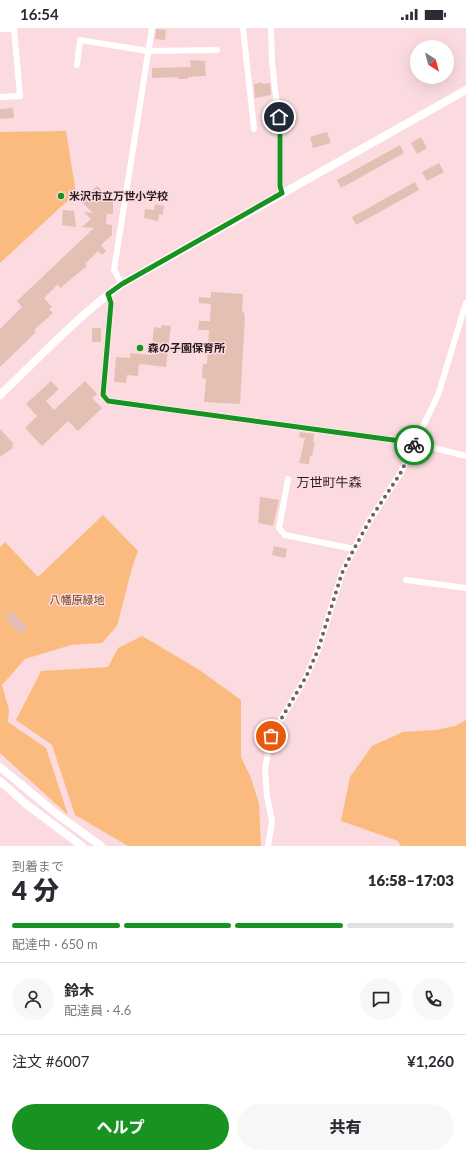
<!DOCTYPE html>
<html lang="ja">
<meta charset="utf-8">
<style>
body{margin:0;font-family:Lato,"Noto Sans JP",sans-serif;background:#f7f7f7;color:#2b2b33;height:100vh;display:flex;flex-direction:column;font-size:15px;white-space:nowrap}
*{box-sizing:border-box;margin:0}
p{font-size:13px;color:#7c7c81}
.icon{flex:none;width:22px;height:22px;fill:none;stroke:currentColor;stroke-width:2;stroke-linecap:round;stroke-linejoin:round}
.map{position:relative;height:818px;overflow:hidden}
.sheet{display:flex;flex-direction:column;background:#fff;flex:1}
.sheet>*{flex:none}
.needle{width:26px;rotate:144deg}
.fabs{position:absolute;left:410px;top:12px;display:grid;gap:8px}
.fabs a{display:grid;place-items:center;width:44px;height:44px;border-radius:50%;background:#fff;box-shadow:0 4px 16px #0002;font-size:20px}
.pin{position:absolute;display:grid;place-items:center;width:34px;height:34px;color:#fff;margin:-17px;border:2px solid #fff;border-radius:50%;box-shadow:0 1px 4px #0007}
.courier{position:absolute;display:grid;place-items:center;width:40px;height:40px;margin:-20px;border:3px solid #189221;border-radius:50%;background:#fff;color:#222;box-shadow:0 1px 5px #0007}
.head em{font-style:normal;font-weight:800}
.head div{display:flex;flex-direction:column-reverse}
.head{display:flex;align-items:center;justify-content:space-between;height:68px;padding:0 12px}
h1{font-size:26px;font-weight:800;line-height:30px}
.bar{display:grid;grid-template-columns:repeat(4,1fr);gap:6px 4px;align-content:center;height:48px;padding:0 12px}
.bar i{height:5px;border-radius:3px;background:#e1e1e2}
.bar .on{background:#189221}
.bar p{grid-column:span 4}
.line{display:flex;align-items:center;gap:10px;padding:0 12px;border-top:1px solid #e1e1e2}
.line div{flex:1}
.round{display:grid;place-items:center;flex:none;width:42px;height:42px;border-radius:21px;background:#f7f7f7}
.action{display:flex;gap:8px;margin-top:auto;padding:8px 12px}
.action a{flex:1;height:46px;border-radius:24px;background:#189221;color:#fff;font-size:16px;font-weight:800;line-height:46px;text-align:center}
.action a+a{background:#f7f7f7;color:#2b2b33}
.status{display:flex;justify-content:space-between;align-items:center;height:28px;padding:0 20px;background:#fff;direction:ltr}
.status svg{height:11px;fill:currentColor}
.map>svg:first-child{display:block}
.green{fill:#fcbb7e}
.building{fill:#e3bfb4}
.lines{fill:none;stroke-linecap:round;stroke-linejoin:round}
.minor{stroke:#fff;stroke-width:6}
.tertiary{stroke:#fff;stroke-width:8}
.done{stroke:#746062;stroke-width:4;stroke-dasharray:0 7.2}
.route{stroke:#189221;stroke-width:5}
.poi-dot{fill:#189221;stroke:#fbdbdf;stroke-width:1.5}
.labels{text-anchor:middle;stroke-width:3;stroke-linejoin:round;paint-order:stroke}
.poi-label{font-size:11px;font-weight:bold;fill:#2b1d1f;stroke:#fbdbdf;text-anchor:start}
.park-label{font-size:11px;fill:#74491c;stroke:#fbdbdf}
.quarter-label{font-size:13px;fill:#2b1d1f;stroke:#fbdbdf}
</style>
<div class="status"><b>16:54</b><svg viewBox="0 0 49 12"><path d="M0 12V9h3v3zM5 12V6h3v6zM10 12V3h3v9zM15 12V0h3v12zM26 1h20v11H26zM47 4h2v5h-2z"/></svg></div>
<div class="map">
<svg width="466" height="818" viewBox="0 0 466 818">
<rect width="100%" height="100%" fill="#fbdbdf"/>
<g class="green">
<polygon points="66,103 76,165 0,235 0,104"/>
<polygon points="103,487 138,523 132,540 117,598 102,615 71,617 25,631 2,657 9,682 8,694 46,720 68,787 0,725 0,519 5,514 38,549"/>
<polygon points="142,608 198,641 241,672 241,729 251,750 259,776 261,818 128,818 75,787 52,717 16,692 41,643 108,639 118,620"/>
<polygon points="466,692 466,818 401,818 398,813 341,793 350,749 372,718 403,704 435,702 455,698"/>
</g>
<g class="building">
<polygon points="156,1 166,2 165,12 155,11"/>
<polygon points="190,32 205,33 206,48 188,49 188,51 178,51 178,49 152,50 152,40 191,39"/>
<polygon points="262,54 262,56 270,55 271,67 255,70 254,56"/>
<polygon points="13,80 14,90 0,91 0,81"/>
<polygon points="327,104 331,115 313,120 310,109"/>
<polygon points="421,109 427,120 417,126 411,115"/>
<polygon points="400,117 404,125 341,160 337,152"/>
<polygon points="439,135 444,144 427,153 422,144"/>
<polygon points="415,154 419,162 356,197 352,189"/>
<polygon points="97,158 113,173 113,186 107,186 106,196 112,197 112,207 101,217 106,223 102,227 98,223 85,236 87,238 60,260 58,256 44,270 52,279 49,281 53,285 34,302 36,304 0,339 0,301 22,279 17,273 94,200 82,199 91,191 84,184 93,185 81,173"/>
<polygon points="155,176 164,178 163,187 159,186 158,193 144,190 145,181 154,182"/>
<polygon points="63,182 74,183 76,199 62,197"/>
<polygon points="211,264 243,266 242,283 244,284 244,288 245,288 240,376 204,374 206,351 202,350 203,336 207,336 209,302 198,302 199,293 210,293 211,276 199,275 199,269 211,270"/>
<polygon points="162,297 171,298 166,339 139,336 138,348 127,347 126,355 114,354 116,329 130,330 130,325 151,327 154,299 161,300"/>
<rect x="92" y="300" width="9" height="14"/>
<polygon points="51,353 59,361 46,373 54,382 85,353 97,366 92,370 102,380 78,403 68,393 42,418 25,400 37,388 26,376"/>
<polygon points="0,401 14,416 12,418 13,420 0,429"/>
<polygon points="300,404 314,406 313,414 315,414 312,428 310,428 309,436 299,435 305,410 299,409"/>
<polygon points="260,469 279,472 273,498 258,495"/>
<polygon points="274,518 287,521 285,530 272,527"/>
<polygon points="12,583 28,600 21,607 5,590"/>
</g>
<g class="lines">
<g class="minor">
<polyline points="243,0 254,101"/>
<polyline points="271,0 272,35 280,103 280,158 282,165"/>
<polyline points="0,1 14,1"/>
<polyline points="77,37 80,12 148,23 217,22"/>
<polyline points="0,69 20,68 14,0"/>
<polyline points="122,256 114,242 152,0"/>
<polyline points="108,266 111,275 103,367 108,373 415,415 466,428"/>
<polyline points="288,451 279,500 285,507 354,521"/>
<polyline points="406,552 466,560"/>
<polyline points="268,818 272,793 267,768 265,741 271,708 306,649 318,622 342,545 354,521 371,490 400,446 438,367 466,275"/>
</g>
<g class="tertiary">
<path d="M0,367C39,330 79,287 122,256L466,62"/>
<polyline points="0,739 58,787 101,818"/>
<polyline points="0,753 26,776 82,818"/>
</g>
</g>
<g class="lines">
<polyline class="done" points="271,708 306,649 318,622 342,545 354,521 371,490 400,446 414,417"/>
<polyline class="route" points="279,89 280,103 280,158 282,165 122,256 108,266 111,275 103,367 108,373 415,415 414,417"/>
</g>
<g class="poi-dot">
<circle cx="61" cy="168" r="4"/>
<circle cx="140" cy="320" r="4"/>
</g>
<g class="labels">
<g class="poi-label">
<text x="69" y="172">米沢市立万世小学校</text>
<text x="148" y="324">森の子園保育所</text>
</g>
<g class="park-label">
<text x="77" y="576">八幡原緑地</text>
</g>
<g class="quarter-label">
<text x="329" y="459">万世町牛森</text>
</g>
</g>
</svg>
<div class="fabs">
<a><svg class="needle" viewBox="-14 -14 28 28"><path d="M0-13l5 13h-10z" fill="#e53935"/><path d="M0 13l5-13h-10z" fill="#7c7c81"/></svg></a>
</div>
<div class="pin" style="left:271px;top:708px;background:#ea580c"><svg class="icon" aria-label="bag" viewBox="0 0 24 24"><path d="M5 8h14l-1 12H6zM9 8a3 3 0 0 1 6 0"/></svg></div>
<div class="pin" style="left:279px;top:89px;background:#1f2937"><svg class="icon" aria-label="home" viewBox="0 0 24 24"><path d="M3 11l9-7 9 7M6 9v11h12V9"/></svg></div>
<div class="courier" style="left:414px;top:417px"><svg class="icon" aria-label="bike" viewBox="0 0 24 24"><circle cx="6" cy="16" r="4"/><circle cx="18" cy="16" r="4"/><path d="M6 16l4-8h5l3 8M10 8l3 8H6M13 5h3"/></svg></div>
</div>
<section class="sheet">
<div class="head"><div><h1>4 分</h1><p>到着まで</p></div><em>16:58–17:03</em></div>
<div class="bar"><i class="on"></i><i class="on"></i><i class="on"></i><i></i><p>配達中 · 650 m</p></div>
<div class="line" style="height:72px"><a class="round"><svg class="icon" aria-label="person" viewBox="0 0 24 24"><circle cx="12" cy="8" r="4"/><path d="M4 21q1-7 8-7t8 7"/></svg></a><div><b>鈴木</b><p>配達員 · 4.6</p></div><a class="round"><svg class="icon" aria-label="chat" viewBox="0 0 24 24"><path d="M4 5h16v11H9l-5 4z"/></svg></a><a class="round"><svg class="icon" aria-label="phone" viewBox="0 0 24 24"><path d="M5 4h4l2 5-3 2q2 4 5 5l2-3 5 2v4C11 20 4 13 5 4z"/></svg></a></div>
<div class="line" style="height:52px"><div>注文 #6007</div><b>¥1,260</b></div>
<div class="action"><a>ヘルプ</a><a>共有</a></div>
</section>
